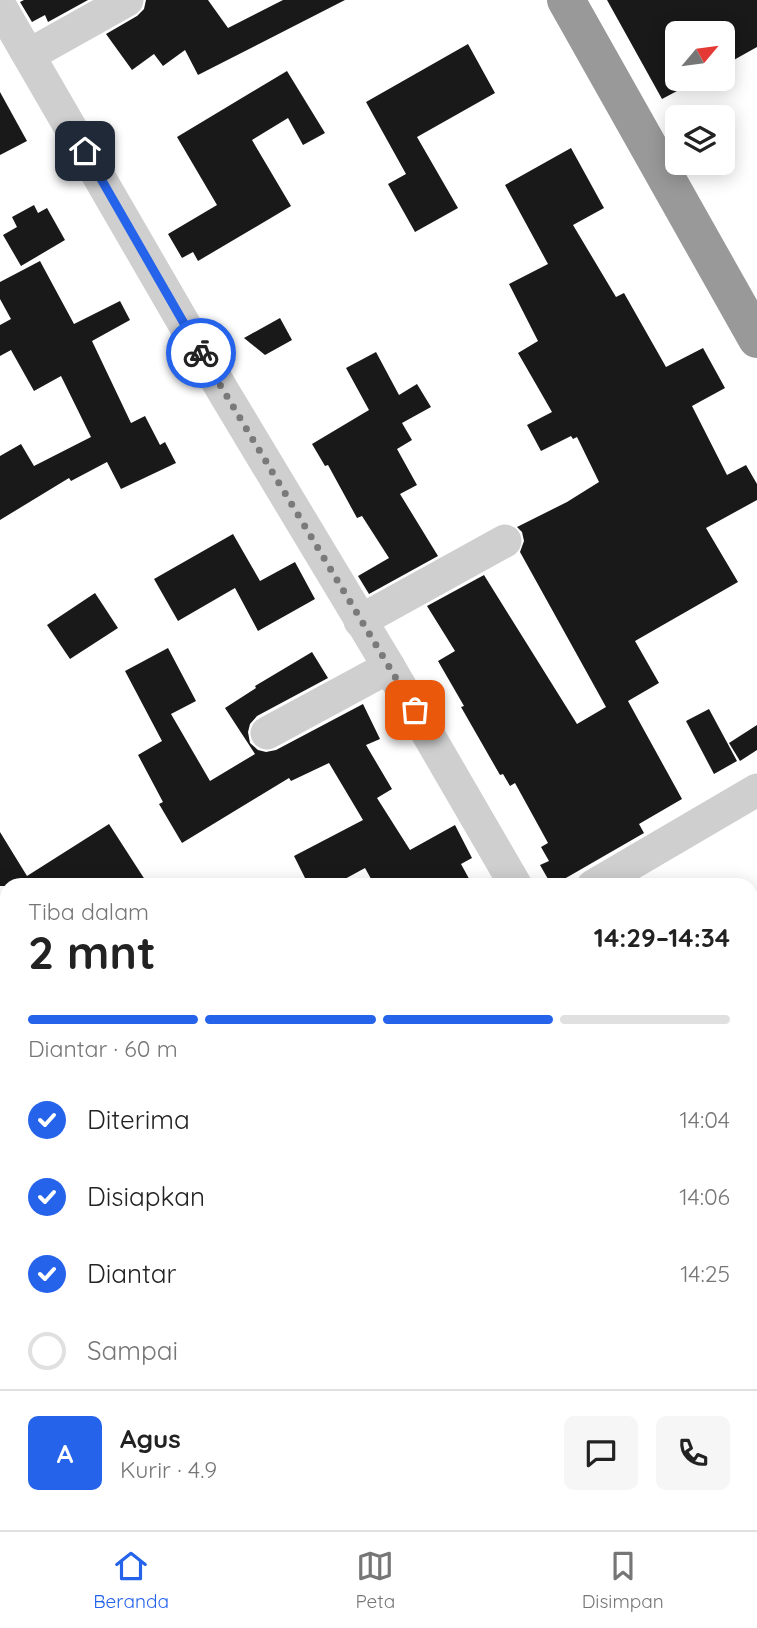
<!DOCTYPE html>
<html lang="id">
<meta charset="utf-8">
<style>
body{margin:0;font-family:Quicksand,sans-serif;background:#f6f6f6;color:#222;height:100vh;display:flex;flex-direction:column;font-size:26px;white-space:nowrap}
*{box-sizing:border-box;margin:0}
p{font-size:23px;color:#767676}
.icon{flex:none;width:38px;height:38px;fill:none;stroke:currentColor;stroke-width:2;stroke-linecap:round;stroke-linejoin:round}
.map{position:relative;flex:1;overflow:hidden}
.panel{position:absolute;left:0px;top:878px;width:758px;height:653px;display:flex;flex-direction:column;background:#fff;border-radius:21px 21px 0 0;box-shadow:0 4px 18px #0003}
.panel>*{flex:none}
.needle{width:46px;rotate:61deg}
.tools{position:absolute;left:665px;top:21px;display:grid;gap:14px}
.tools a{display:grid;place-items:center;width:70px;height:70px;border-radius:10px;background:#fff;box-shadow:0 4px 18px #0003;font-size:35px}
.pin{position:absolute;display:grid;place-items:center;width:60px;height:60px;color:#fff;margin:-30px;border-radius:14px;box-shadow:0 4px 10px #0006}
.courier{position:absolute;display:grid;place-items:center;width:70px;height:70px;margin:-35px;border:5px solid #2563eb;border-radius:50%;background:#fff;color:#222;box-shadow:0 2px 9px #0007}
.summary em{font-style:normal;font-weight:700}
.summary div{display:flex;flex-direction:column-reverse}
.summary{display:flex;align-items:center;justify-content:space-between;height:119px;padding:0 28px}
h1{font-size:46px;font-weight:700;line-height:52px}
.bar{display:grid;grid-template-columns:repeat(4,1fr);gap:10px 7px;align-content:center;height:84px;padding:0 28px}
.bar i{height:9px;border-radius:5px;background:#e0e0e0}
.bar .selected{background:#2563eb}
.bar p{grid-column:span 4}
.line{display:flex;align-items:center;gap:18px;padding:0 28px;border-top:2px solid #e0e0e0}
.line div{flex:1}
.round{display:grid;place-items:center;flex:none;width:74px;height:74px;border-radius:10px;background:#f6f6f6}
ol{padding:0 28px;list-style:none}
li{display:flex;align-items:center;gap:21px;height:77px}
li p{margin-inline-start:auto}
li .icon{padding:7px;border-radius:50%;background:#2563eb;color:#fff;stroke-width:4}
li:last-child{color:#767676}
li i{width:38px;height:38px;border:4px solid #e0e0e0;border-radius:50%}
.dock{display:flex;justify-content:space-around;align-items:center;height:98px;border-top:2px solid #e0e0e0;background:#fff;font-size:19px;color:#767676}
.dock a{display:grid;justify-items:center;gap:4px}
.dock .selected{color:#2563eb}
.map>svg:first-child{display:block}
.building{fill:#191919}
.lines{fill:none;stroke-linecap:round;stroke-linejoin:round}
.street{stroke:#cfcfcf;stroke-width:33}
.highway{stroke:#999;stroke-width:38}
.done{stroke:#7a7a7a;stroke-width:7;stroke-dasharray:0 12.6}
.route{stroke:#2563eb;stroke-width:9}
</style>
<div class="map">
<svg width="757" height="1530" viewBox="0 0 757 1530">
<rect width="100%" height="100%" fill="#fff"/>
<g class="building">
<polygon points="24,0 88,0 48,22 45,15 32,22 20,2"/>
<polygon points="146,0 208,0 228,28 283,0 345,0 198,75 185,50 163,66 154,54 132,70 106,34 137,16 144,9"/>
<polygon points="607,0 757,0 757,47 723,66 723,33 677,33 677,91 662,99"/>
<polygon points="468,44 495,93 417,137 458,208 415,232 388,184 406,174 366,102"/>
<polygon points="287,71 325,133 303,145 288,118 252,140 291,206 198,261 193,252 182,258 168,234 217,205 177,137"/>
<polygon points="0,92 27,141 0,155"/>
<polygon points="571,148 604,208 573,225 616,297 624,293 666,367 703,348 725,388 692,406 727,475 746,465 757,484 757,500 706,528 738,582 635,641 659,683 628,701 682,799 639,824 644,833 552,886 540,865 549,861 541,847 548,843 515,783 510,786 503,774 500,775 461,707 464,706 438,661 455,651 427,606 484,575 577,724 606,707 520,552 524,541 522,532 517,527 567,502 599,482 577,437 573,439 571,436 541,451 527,425 552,412 518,353 538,341 509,284 548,264 505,185"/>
<polygon points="34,205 38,213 47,208 65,240 21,266 3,235 17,227 12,217"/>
<polygon points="40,261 74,324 120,301 130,320 92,341 131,423 145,416 160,445 165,442 176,463 121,489 107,462 71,481 69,478 0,520 0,456 21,444 34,466 91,437 61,376 34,391 11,350 0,356 0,325 11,319 0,299 0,282"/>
<polygon points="280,318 292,340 265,355 244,338"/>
<polygon points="376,352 399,395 417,384 431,407 402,423 412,440 397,449 417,485 400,494 438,556 369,594 358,576 389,558 362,516 357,518 328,465 325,466 312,444 369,410 346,368"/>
<polygon points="233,534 260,581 295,562 315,599 258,631 235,588 178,621 154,579"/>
<polygon points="95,593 118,628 70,659 47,625"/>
<polygon points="168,648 196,701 171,714 210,781 255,754 225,708 256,688 255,686 312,652 328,678 257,716 250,724 248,732 250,743 258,750 266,752 276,750 363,704 380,739 366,745 392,789 377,798 410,850 455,825 472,858 461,864 473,886 375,886 365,868 332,886 309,886 294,856 363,820 329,763 291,781 289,778 182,843 159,804 163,802 138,755 162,741 125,671"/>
<polygon points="709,709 737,761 714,774 686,721"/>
<polygon points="757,725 757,750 740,761 729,743"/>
<polygon points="109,824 149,886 0,886 0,832 27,876"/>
</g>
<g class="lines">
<g class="street">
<polyline points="0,6 223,391 389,667 516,886"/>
<polyline points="29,55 127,0"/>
<polyline points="360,621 505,541"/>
<polyline points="267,733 389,667"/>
<polyline points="593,886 757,790"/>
<polyline points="0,1032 7,1046"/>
<polyline points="0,1119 7,1115"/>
<polyline points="0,1217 7,1213"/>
<polyline points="751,1266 757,1276"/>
<polyline points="263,1524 266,1530"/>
<polyline points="681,1524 685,1530"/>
</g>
<polyline class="highway" points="566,0 757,339"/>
</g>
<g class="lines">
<polyline class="done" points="201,353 415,710"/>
<polyline class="route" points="85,151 201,353"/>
</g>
</svg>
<div class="tools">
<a><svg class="needle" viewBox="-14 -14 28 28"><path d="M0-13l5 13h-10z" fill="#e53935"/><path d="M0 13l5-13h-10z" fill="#767676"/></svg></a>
<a><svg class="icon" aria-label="layers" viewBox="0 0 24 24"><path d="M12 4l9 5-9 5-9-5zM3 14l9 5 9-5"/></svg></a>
</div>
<div class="pin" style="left:415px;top:710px;background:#ea580c"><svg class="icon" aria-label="bag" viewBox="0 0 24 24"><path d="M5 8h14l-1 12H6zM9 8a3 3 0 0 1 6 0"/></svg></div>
<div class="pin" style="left:85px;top:151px;background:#1f2937"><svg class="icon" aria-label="home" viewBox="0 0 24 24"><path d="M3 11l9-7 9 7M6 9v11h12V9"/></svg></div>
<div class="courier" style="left:201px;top:353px"><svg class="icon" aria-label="bike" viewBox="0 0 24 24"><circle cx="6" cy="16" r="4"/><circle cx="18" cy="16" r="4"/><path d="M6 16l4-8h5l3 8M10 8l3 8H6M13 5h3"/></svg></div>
<section class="panel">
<div class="summary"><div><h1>2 mnt</h1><p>Tiba dalam</p></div><em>14:29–14:34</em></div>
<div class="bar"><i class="selected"></i><i class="selected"></i><i class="selected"></i><i></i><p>Diantar · 60 m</p></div>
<ol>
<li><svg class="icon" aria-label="check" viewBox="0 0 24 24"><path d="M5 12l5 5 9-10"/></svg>Diterima<p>14:04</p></li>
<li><svg class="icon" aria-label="check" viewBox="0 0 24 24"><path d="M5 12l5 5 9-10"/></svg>Disiapkan<p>14:06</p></li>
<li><svg class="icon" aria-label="check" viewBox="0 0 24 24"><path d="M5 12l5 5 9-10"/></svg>Diantar<p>14:25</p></li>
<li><i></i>Sampai</li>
</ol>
<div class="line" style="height:126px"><b class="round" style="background:#2563eb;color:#fff">A</b><div><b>Agus</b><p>Kurir · 4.9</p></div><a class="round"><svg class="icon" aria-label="chat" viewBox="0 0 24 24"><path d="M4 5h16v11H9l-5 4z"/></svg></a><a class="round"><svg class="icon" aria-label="phone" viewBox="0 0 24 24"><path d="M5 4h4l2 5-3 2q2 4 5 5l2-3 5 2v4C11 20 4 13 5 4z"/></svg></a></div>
</section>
</div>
<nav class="dock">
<a class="selected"><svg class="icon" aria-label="home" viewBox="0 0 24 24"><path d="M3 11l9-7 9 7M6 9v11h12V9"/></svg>Beranda</a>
<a><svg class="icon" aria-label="map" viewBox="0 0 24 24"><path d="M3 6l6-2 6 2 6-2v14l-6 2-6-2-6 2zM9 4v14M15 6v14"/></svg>Peta</a>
<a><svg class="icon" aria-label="saved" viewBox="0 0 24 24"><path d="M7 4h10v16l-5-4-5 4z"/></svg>Disimpan</a>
</nav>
